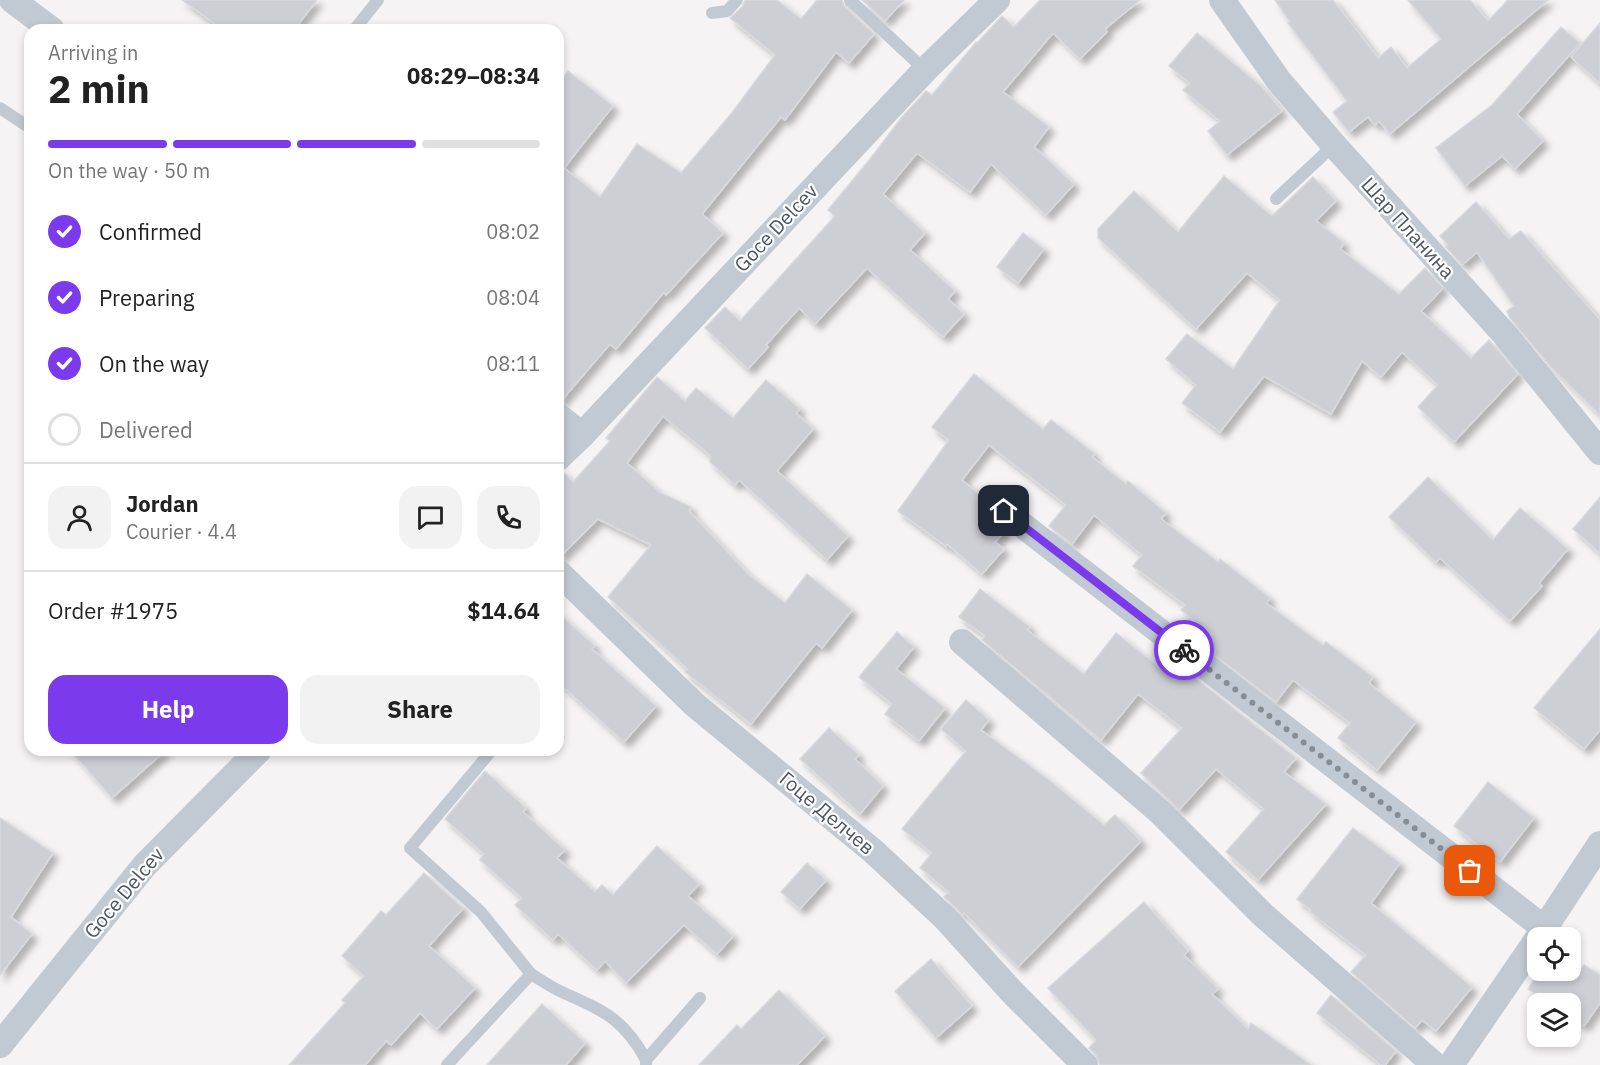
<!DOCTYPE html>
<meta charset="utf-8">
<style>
body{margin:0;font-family:"IBM Plex Sans",sans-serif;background:#f2f2f2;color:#222;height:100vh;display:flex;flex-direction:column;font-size:22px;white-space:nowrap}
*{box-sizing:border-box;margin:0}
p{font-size:20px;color:#767676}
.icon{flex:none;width:33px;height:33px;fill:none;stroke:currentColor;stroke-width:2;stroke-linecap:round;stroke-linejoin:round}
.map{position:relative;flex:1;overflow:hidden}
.details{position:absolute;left:24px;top:24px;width:540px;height:732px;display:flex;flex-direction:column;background:#fff;border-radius:18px;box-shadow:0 3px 9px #0003}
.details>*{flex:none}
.tools{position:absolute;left:1527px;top:927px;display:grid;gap:12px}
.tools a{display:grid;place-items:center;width:54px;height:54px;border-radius:12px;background:#fff;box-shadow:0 3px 9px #0003;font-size:30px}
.pin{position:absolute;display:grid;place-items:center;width:51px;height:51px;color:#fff;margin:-26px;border-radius:12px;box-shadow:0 3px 9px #0006}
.courier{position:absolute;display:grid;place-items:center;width:60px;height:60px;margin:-30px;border:4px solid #7c3aed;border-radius:50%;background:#fff;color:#222;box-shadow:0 2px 8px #0007}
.head em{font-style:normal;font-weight:700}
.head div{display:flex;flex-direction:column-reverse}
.head{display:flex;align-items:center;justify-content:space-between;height:102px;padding:0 24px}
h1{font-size:39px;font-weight:700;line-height:45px}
.bar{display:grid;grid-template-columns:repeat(4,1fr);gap:9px 6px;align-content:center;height:72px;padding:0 24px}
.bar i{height:8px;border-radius:4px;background:#e0e0e0}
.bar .current{background:#7c3aed}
.bar p{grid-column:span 4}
.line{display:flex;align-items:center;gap:15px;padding:0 24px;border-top:2px solid #e0e0e0}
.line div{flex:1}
.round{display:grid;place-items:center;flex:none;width:63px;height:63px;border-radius:18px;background:#f2f2f2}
ol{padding:0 24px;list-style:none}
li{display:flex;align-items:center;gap:18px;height:66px}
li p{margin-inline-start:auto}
li .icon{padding:6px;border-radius:50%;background:#7c3aed;color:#fff;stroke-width:4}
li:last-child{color:#767676}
li i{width:33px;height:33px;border:3px solid #e0e0e0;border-radius:50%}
.cta{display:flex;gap:12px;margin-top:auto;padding:12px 24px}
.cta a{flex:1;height:69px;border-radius:18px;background:#7c3aed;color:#fff;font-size:24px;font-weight:700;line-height:69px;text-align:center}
.cta a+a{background:#f2f2f2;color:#222}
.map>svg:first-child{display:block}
.building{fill:#cdcfd5;stroke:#d7d9de;stroke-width:1.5;filter:url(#shadow)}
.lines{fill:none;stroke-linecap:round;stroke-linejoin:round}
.service{stroke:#c1cad2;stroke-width:12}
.minor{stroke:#c1cad2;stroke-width:26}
.done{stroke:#868d94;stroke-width:6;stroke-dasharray:0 10.8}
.route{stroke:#7c3aed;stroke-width:8}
.labels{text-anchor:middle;stroke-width:4.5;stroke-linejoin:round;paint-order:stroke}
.street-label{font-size:20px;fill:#4a5661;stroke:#fff}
</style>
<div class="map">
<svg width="1600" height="1065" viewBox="0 0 1600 1065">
<defs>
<filter id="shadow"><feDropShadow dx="5.5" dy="5.5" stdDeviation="3" flood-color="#0004"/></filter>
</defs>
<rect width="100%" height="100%" fill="#f5f3f3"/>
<g class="building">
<polygon points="182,0 317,0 294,30 224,30"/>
<polygon points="745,0 777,0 801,19 817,0 842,0 844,6 874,34 849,63 836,52 785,120 781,117 702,214 723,233 666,295 664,292 616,349 610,344 561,401 558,401 558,84 568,71 613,106 564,168 600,197 637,144 681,173 731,114 775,55 730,18 743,6"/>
<polygon points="862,0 904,0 885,21"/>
<polygon points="1040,0 1140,0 1105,29 1107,32 1080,59 1053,33 1003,92 1049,127 1034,147 1074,184 1046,215 991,164 970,192 917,153 883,194 925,233 910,250 955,291 948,299 964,314 943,337 867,268 815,324 799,308 766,345 768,347 748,369 705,328 725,307 740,321 835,216 828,210 874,154 902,117 926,91 932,95 976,42 977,43 1002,16 1014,27"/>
<polygon points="1275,0 1333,0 1378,58 1391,47 1407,68 1441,39 1408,0 1470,0 1488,21 1508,0 1548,0 1390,134 1379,121 1375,125 1368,117 1349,132 1333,112 1347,101 1288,23 1290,22"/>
<polygon points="1600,23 1600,83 1571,57"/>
<polygon points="1561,27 1580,43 1517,114 1543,141 1515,169 1502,156 1465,186 1436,148 1492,105"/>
<polygon points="1197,33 1262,87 1282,111 1227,155 1208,131 1220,121 1183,90 1190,83 1169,66"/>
<polygon points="1224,176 1272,216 1313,177 1336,201 1316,221 1344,243 1340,249 1399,294 1425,268 1443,288 1421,311 1471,358 1489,340 1518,374 1454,442 1418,407 1438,385 1402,352 1381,377 1362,361 1331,414 1264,376 1220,432 1182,403 1196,385 1166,359 1187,334 1233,369 1280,300 1247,273 1196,329 1098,238 1098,229 1134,191 1178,232"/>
<polygon points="1476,202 1509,239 1521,231 1600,320 1600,415 1549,365 1510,318 1507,311 1514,306 1477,252 1462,265 1446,247 1448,245 1440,236"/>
<polygon points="1023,233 1044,249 1018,283 997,267"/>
<polygon points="974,374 1043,429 1051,420 1095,454 1092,457 1126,484 1128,481 1166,513 1161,519 1218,562 1220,559 1270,598 1266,603 1323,645 1326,642 1373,677 1369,683 1416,722 1377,770 1338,738 1350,723 1293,680 1276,702 1202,645 1211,634 1181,610 1185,605 1133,566 1142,555 1094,515 1072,544 1049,526 1066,505 989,445 962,480 991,505 990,517 1005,531 995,542 1004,549 982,574 947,544 946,546 898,511 949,440 932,427"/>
<polygon points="657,377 685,401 696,388 733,418 766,380 800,409 796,413 813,429 777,471 848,536 827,560 739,480 735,485 710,462 710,455 663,416 627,463 659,492 691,507 689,511 748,574 785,603 807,574 852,610 822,648 816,643 751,724 685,672 688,669 608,597 651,545 598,519 560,557 558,557 558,473 563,472 573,482 610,441 606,438"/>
<polygon points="1428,477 1493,540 1520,508 1568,549 1539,583 1542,586 1510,621 1440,558 1436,562 1389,517"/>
<polygon points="1600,497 1600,553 1573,529"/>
<polygon points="980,589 1030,627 1027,630 1084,674 1116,633 1175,680 1184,669 1296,758 1284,772 1326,804 1258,880 1226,852 1264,809 1216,769 1179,810 1141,773 1182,728 1138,694 1101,740 982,640 985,636 959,617"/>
<polygon points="558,613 595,646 592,649 656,706 624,742 558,682"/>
<polygon points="1600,629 1600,730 1584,749 1534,708"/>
<polygon points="897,632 914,647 896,669 945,708 919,741 885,714 892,704 859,677"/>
<polygon points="966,700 989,720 981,730 1049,780 1104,825 1115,815 1141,841 1018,967 964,913 963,915 944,897 949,892 920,868 932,853 902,829 966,751 941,729"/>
<polygon points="829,728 859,755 855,759 883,786 860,814 800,759"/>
<polygon points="70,750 166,750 112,798"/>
<polygon points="485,771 526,808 523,812 565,850 557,858 595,892 602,885 613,895 657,846 699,884 688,896 733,936 717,954 684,925 626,983 605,961 597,970 558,934 553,940 515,905 522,898 480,860 484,854 445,819"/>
<polygon points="1488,782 1534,818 1500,862 1454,826"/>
<polygon points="0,818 53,853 11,917 32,934 0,975"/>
<polygon points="1353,828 1400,863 1371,903 1472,987 1436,1031 1422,1020 1415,1028 1351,972 1366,955 1310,912 1311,910 1297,899"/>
<polygon points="807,863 826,880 800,909 781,892"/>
<polygon points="424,873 463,908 429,946 475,988 437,1029 420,1013 391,1045 386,1041 365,1065 289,1065 345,1003 342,1000 364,976 342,956 381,911 386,915"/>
<polygon points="1144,902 1188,951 1184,955 1218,989 1212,994 1248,1029 1251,1023 1311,1065 1100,1065 1096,1055 1089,1048 1096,1040 1048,988"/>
<polygon points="931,959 972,1006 936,1038 895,991"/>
<polygon points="1584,965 1600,975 1600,1003 1584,1026 1570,1017 1570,1004 1550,1004 1528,989 1540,970 1580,971"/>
<polygon points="779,990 825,1036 797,1065 699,1065 737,1025 741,1029"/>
<polygon points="1331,995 1396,1051 1385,1065 1381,1065 1317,1013"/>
<polygon points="542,1004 585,1043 566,1065 487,1065"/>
</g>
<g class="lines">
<g class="service">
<polyline points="850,0 925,70"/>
<polyline points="712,13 727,11 737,0"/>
<polyline points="354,30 378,0"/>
<polyline points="0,108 30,128"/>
<polyline points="1276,199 1334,145"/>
<path d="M531,974C541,980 552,988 564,993C604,1011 624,1019 646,1060"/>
<polyline points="447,1065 531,974 481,912 410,848 492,750"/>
<polyline points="646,1065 646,1060 700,998"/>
</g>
<g class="minor">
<polyline points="12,0 52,30"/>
<polyline points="1222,0 1279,81 1334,145 1507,337 1600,452"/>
<polyline points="558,416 582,435"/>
<polyline points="558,458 582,435 925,70 997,0"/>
<polyline points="1004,511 1544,928"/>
<polyline points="558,572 695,705 873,851 945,918 1013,993 1085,1065"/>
<polyline points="962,642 1160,812 1263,915 1435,1065"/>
<polyline points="1538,938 1600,844"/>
<polyline points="0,1045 145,865 259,750"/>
<polyline points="1451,1065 1538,938"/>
</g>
</g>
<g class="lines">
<polyline class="done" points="1184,650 1470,871"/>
<polyline class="route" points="1004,511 1184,650"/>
</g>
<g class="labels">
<g class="street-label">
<text transform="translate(776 228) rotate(-47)" y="7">Goce Delcev</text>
<text transform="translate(1408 228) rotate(48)" y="7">Шар Планина</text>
<text transform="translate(827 813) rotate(40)" y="7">Гоце Делчев</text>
<text transform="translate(124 893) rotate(-50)" y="7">Goce Delcev</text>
</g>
</g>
</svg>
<div class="tools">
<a><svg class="icon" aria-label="locate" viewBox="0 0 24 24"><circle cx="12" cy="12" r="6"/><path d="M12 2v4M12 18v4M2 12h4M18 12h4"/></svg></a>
<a><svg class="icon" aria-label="layers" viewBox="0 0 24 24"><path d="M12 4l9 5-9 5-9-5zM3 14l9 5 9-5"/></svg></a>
</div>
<div class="pin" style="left:1470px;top:871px;background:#ea580c"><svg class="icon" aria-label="bag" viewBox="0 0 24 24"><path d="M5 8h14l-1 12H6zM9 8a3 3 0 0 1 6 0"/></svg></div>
<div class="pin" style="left:1004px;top:511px;background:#1f2937"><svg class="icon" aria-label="home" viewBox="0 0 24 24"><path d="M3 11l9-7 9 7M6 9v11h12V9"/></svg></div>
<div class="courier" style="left:1184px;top:650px"><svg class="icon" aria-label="bike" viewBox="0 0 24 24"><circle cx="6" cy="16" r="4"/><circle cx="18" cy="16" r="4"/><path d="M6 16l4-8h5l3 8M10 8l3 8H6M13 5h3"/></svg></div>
<section class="details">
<div class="head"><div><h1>2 min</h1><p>Arriving in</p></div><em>08:29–08:34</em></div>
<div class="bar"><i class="current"></i><i class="current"></i><i class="current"></i><i></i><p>On the way · 50 m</p></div>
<ol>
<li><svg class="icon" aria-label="check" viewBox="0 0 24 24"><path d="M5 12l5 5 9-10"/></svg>Confirmed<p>08:02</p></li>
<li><svg class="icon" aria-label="check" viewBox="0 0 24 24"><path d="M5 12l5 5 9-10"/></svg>Preparing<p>08:04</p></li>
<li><svg class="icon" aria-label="check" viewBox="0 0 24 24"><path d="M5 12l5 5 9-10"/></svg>On the way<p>08:11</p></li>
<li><i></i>Delivered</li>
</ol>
<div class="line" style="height:108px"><a class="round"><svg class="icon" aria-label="person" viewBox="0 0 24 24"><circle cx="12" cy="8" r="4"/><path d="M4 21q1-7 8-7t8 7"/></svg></a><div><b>Jordan</b><p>Courier · 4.4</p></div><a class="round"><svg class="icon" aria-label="chat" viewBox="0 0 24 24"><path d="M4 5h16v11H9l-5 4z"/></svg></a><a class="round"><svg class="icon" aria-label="phone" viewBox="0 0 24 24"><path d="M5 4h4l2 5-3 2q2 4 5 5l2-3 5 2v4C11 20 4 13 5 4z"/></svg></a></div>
<div class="line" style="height:78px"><div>Order #1975</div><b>$14.64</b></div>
<div class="cta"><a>Help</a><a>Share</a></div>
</section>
</div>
